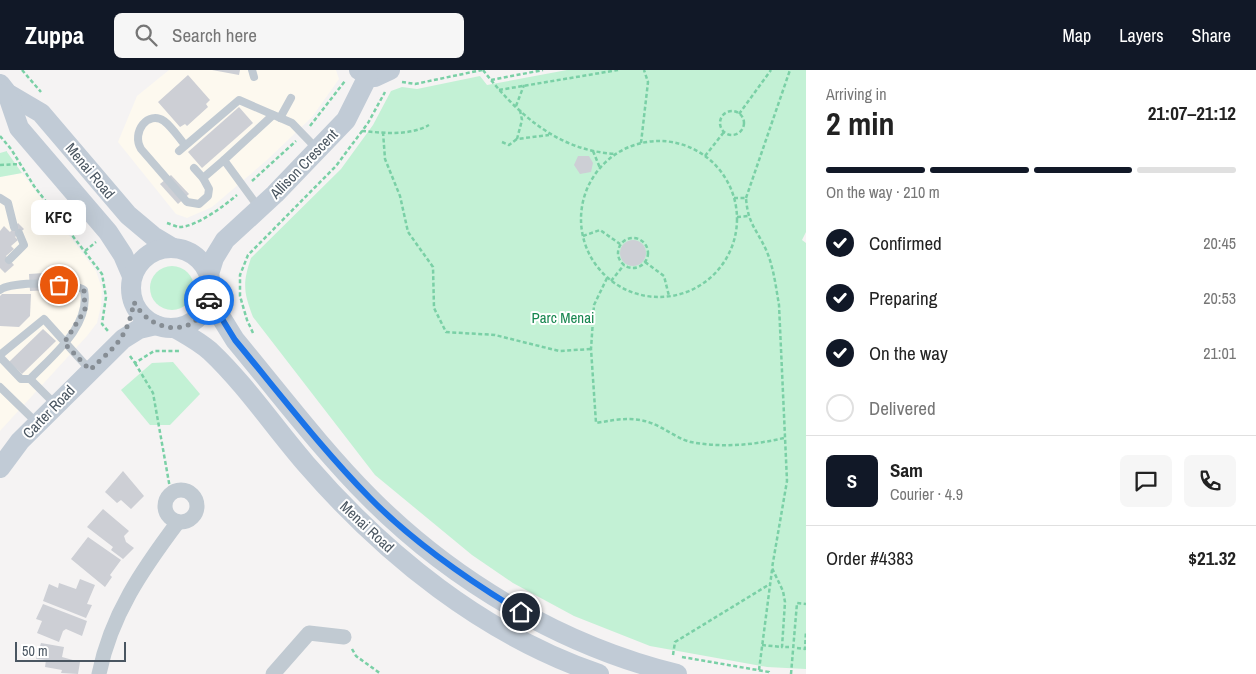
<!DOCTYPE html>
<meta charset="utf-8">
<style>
body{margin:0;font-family:"Archivo Narrow",sans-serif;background:#f6f6f6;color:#222;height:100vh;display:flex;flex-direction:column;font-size:19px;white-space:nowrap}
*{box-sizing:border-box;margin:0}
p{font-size:16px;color:#767676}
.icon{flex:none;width:28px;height:28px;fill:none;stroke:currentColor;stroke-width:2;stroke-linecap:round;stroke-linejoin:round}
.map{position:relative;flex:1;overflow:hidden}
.details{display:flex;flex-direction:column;background:#fff;width:450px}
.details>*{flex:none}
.scale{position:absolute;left:15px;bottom:12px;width:111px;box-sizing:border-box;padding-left:5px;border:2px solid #4a5661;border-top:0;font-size:14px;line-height:18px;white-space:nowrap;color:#4a5661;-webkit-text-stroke:4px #fff;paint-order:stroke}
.pin{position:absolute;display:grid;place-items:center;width:42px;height:42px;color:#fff;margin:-21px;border:2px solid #fff;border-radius:50%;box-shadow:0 1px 5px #0007}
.courier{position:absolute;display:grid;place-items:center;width:50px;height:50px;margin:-25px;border:4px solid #1a73e8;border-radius:50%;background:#fff;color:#222;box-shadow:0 1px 6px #0007}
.bubble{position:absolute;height:35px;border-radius:8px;background:#fff;box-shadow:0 5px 20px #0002;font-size:16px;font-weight:700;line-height:35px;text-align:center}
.overview em{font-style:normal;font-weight:700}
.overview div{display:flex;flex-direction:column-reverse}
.overview{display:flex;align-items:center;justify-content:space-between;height:85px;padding:0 20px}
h1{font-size:32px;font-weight:700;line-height:38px}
.bar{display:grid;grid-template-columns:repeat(4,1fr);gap:8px 5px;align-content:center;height:60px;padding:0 20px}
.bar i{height:6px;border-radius:4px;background:#e0e0e0}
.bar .selected{background:#111827}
.bar p{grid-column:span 4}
.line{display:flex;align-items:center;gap:12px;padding:0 20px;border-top:1px solid #e0e0e0}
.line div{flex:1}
.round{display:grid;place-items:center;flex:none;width:52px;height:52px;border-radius:8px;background:#f6f6f6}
ol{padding:0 20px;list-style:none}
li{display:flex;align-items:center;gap:15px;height:55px}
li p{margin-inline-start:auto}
li .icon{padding:5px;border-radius:50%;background:#111827;color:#fff;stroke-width:4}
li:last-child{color:#767676}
li i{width:28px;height:28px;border:2px solid #e0e0e0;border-radius:50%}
header{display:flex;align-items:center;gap:30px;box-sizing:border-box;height:70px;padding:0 25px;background:#111827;color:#fff}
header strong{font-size:24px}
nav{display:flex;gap:28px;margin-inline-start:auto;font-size:18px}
.search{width:350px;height:45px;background:#f6f6f6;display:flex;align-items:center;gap:12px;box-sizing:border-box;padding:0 18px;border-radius:8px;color:#767676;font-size:19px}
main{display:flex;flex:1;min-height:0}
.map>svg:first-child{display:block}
.commercial{fill:#fdf9ef}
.green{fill:#c3f1d5}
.building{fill:#cdcfd5}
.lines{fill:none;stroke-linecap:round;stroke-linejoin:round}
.path{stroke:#7ad0a6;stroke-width:2.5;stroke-dasharray:4 2.5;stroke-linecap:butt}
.lane{stroke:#c1cad2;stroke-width:8}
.street{stroke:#c1cad2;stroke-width:15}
.secondary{stroke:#c1cbd6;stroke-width:20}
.done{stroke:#868d94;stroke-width:5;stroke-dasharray:0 9}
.route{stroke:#1a73e8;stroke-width:6}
.labels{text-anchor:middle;stroke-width:4;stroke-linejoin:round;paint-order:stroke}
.street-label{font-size:15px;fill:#4a5661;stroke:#fff}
.park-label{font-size:15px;fill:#17864f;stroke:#fff}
</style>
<header>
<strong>Zuppa</strong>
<div class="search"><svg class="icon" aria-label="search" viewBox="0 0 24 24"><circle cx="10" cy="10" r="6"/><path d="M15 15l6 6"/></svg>Search here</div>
<nav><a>Map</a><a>Layers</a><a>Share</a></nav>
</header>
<main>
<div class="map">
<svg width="806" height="604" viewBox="0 0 806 604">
<rect width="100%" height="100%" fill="#f5f3f3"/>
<g class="commercial">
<polygon points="169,0 336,0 339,9 312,47 267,90 212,137 187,148 176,144 118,72 137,26"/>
<polygon points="22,103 96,201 102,219 101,236 97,253 87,266 0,361 0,107"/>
</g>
<g class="green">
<path d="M567,0H806V162L802,170L806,173V599L767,597L650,576L574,546L513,513L472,485L375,405L253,247C244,223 242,214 251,188L341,99L373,55L391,21L402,17L417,19L480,6L487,15Z"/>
<polygon points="7,81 7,82 22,103 0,107 0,83"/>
<circle cx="172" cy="218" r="22"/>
<polygon points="173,292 200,324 170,355 150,355 121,320 152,293"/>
</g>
<g class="building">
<polygon points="212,0 240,0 239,5"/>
<polygon points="188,5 210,30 206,34 208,37 187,56 185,54 180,57 158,32"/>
<polygon points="239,37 253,53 202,98 188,82"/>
<polygon points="578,86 589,86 593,93 591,102 580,104 574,95"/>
<polygon points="171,105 189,124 178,134 160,114"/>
<polygon points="18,153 24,159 15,167 18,170 11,176 14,179 6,186 14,195 5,203 0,198 0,161 4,156 10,162"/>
<circle cx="633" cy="183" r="13"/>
<polygon points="44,203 44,210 54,209 54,220 30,221 29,204"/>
<polygon points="2,224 31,224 30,246 19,257 0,256 0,226"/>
<polygon points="43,259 56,271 22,304 9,292"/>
<polygon points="123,401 144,426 131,439 121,430 117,433 105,422"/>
<polygon points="103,439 129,461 124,466 126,472 134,478 123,489 111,480 113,477 87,457"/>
<polygon points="88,467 121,490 110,505 112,507 105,517 71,489"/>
<polygon points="80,509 95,515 87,534 92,535 86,548 43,531 49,514 58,518 59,513 76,519"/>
<polygon points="43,534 87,551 82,566 66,559 63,561 59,572 37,563 42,551 36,549"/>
<polygon points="41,573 64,577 62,587 80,592 78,604 61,603 62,600 45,597 46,590 36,589"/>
</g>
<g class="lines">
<g class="path">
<polyline points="22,0 41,22"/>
<path d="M483,0C517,44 558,81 616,84"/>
<polyline points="491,10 543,0"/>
<polyline points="402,12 415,14 482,0"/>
<polyline points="499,20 618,0"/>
<polyline points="516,36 524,15"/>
<polyline points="520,40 522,50 517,69 549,65"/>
<circle cx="732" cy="53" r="12"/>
<polyline points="739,44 771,0"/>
<polyline points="310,56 345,11"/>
<path d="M362,61C385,63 409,66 429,55"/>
<polyline points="383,62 385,89 400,126 408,162 433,197 434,238 446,262 495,265 559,281 591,279"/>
<polyline points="0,66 11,79 34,116 102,204 106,227 102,254 108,261"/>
<circle cx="659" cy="149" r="78"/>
<polyline points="502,72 509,75 517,69"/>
<polyline points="641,73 648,12 644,0"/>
<polyline points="593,81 600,98"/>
<polyline points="705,86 724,62"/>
<polyline points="0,95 20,94"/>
<polyline points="252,111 296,71"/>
<path d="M734,128H746C748,155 757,159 767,182C774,199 776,218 779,235L787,411L772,498L783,521L785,532L782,577H789"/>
<polyline points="746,128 790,0"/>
<polyline points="737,147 748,146"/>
<path d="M167,153C170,154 175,156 178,157C195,158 224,136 237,125"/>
<polyline points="583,166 600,160 620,174"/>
<circle cx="633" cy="183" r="15"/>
<polyline points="85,181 96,172"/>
<polyline points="645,192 664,206 669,226"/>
<path d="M607,208L594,235L591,279L596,353C620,349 637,345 660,357C670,362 681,370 691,372C722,378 754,375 784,368"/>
<polyline points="611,211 624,195"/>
<polyline points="253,263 247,250 240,226 240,205 248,185 336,96 368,53 385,22"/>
<polyline points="130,286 135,293 154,281 179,281"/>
<polyline points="135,293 153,323 171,424"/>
<polyline points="762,575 782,577"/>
<polyline points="797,578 805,579 806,561"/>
<polyline points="352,579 356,586 381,604"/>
<polyline points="673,585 675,572 770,514"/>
<polyline points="682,587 769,602 770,604"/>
<polyline points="759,600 772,500"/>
<polyline points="791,604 797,533 806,534"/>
</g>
<g class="lane">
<polyline points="252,0 254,7"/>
<polyline points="280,48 291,28"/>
<path d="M185,75C179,68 172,57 164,51C148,40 131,62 141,79L187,132L199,134L208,126L209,119L203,108"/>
<polyline points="179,81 239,30 292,53 317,79"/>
<polyline points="224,90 273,45"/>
<polyline points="194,98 203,108 224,90 259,138"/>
<polyline points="0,128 8,133 14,157"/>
<polyline points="9,190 24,175 19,163"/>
<path d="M0,220C11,211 74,212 84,220C91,256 53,285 30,309H21L0,287"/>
<polyline points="0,285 44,249 90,300"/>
<polyline points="30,309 56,335"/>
<polyline points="0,317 36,352"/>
</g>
<g class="street">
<circle cx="181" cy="436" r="16"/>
<path d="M99,604C111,545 142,500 178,452"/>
<polyline points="273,604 309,563 344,567"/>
</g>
<g class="secondary">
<polyline points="359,0 375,7 390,0"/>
<polyline points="0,14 7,23 41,43 128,145 153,166 173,178"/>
<polyline points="7,23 19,58 108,162 123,185 132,206"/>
<circle cx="171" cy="218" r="40"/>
<polyline points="209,204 214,188 225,170 275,124 346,50 368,6"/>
<path d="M211,223L219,244L235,270C279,323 322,380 371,429C454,512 563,576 677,604"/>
<path d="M175,258C187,265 200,272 210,281C246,315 274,357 306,394C385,485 484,565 599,604"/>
<polyline points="0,398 20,371 123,269 139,259 156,255"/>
</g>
</g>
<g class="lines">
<path class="done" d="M59,215L76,216L84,220L85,240L64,273L90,300C116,275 127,269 134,232C151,264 197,269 209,230"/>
<path class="route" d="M209,230L212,224L219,244L235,270C279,323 322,379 370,428C414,473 468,510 521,542"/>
</g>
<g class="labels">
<g class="street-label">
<text transform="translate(304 94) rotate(-46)" y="5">Allison Crescent</text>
<text transform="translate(90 101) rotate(50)" y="5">Menai Road</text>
<text transform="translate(49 342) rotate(-46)" y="5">Carter Road</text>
<text transform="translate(367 457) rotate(43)" y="5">Menai Road</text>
</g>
<g class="park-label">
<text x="563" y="253">Parc Menai</text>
</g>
</g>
</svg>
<div class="scale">50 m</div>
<div class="pin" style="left:59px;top:215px;background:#ea580c"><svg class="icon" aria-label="bag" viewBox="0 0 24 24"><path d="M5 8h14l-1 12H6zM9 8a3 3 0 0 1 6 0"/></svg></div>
<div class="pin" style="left:521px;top:542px;background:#1f2937"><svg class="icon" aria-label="home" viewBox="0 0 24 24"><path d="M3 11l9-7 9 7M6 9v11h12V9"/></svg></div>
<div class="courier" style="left:209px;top:230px"><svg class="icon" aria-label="car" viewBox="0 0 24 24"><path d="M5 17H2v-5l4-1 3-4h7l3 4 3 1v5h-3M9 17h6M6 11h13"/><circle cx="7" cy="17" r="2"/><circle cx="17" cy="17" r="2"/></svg></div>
<div class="bubble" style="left:31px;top:130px;width:55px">KFC</div>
</div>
<section class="details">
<div class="overview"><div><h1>2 min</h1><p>Arriving in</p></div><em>21:07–21:12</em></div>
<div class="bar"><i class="selected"></i><i class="selected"></i><i class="selected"></i><i></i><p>On the way · 210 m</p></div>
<ol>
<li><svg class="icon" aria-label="check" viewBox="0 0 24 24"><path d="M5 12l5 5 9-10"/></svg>Confirmed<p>20:45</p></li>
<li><svg class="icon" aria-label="check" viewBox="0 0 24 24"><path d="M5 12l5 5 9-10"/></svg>Preparing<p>20:53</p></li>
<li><svg class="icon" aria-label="check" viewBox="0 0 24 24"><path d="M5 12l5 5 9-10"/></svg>On the way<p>21:01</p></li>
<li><i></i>Delivered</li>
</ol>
<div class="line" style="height:90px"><b class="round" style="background:#111827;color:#fff">S</b><div><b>Sam</b><p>Courier · 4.9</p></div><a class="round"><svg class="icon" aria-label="chat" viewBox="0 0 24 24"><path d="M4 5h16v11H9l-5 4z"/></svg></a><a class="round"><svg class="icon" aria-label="phone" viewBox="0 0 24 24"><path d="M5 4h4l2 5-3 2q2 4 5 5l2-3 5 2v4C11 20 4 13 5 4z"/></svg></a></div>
<div class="line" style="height:65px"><div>Order #4383</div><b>$21.32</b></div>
</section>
</main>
